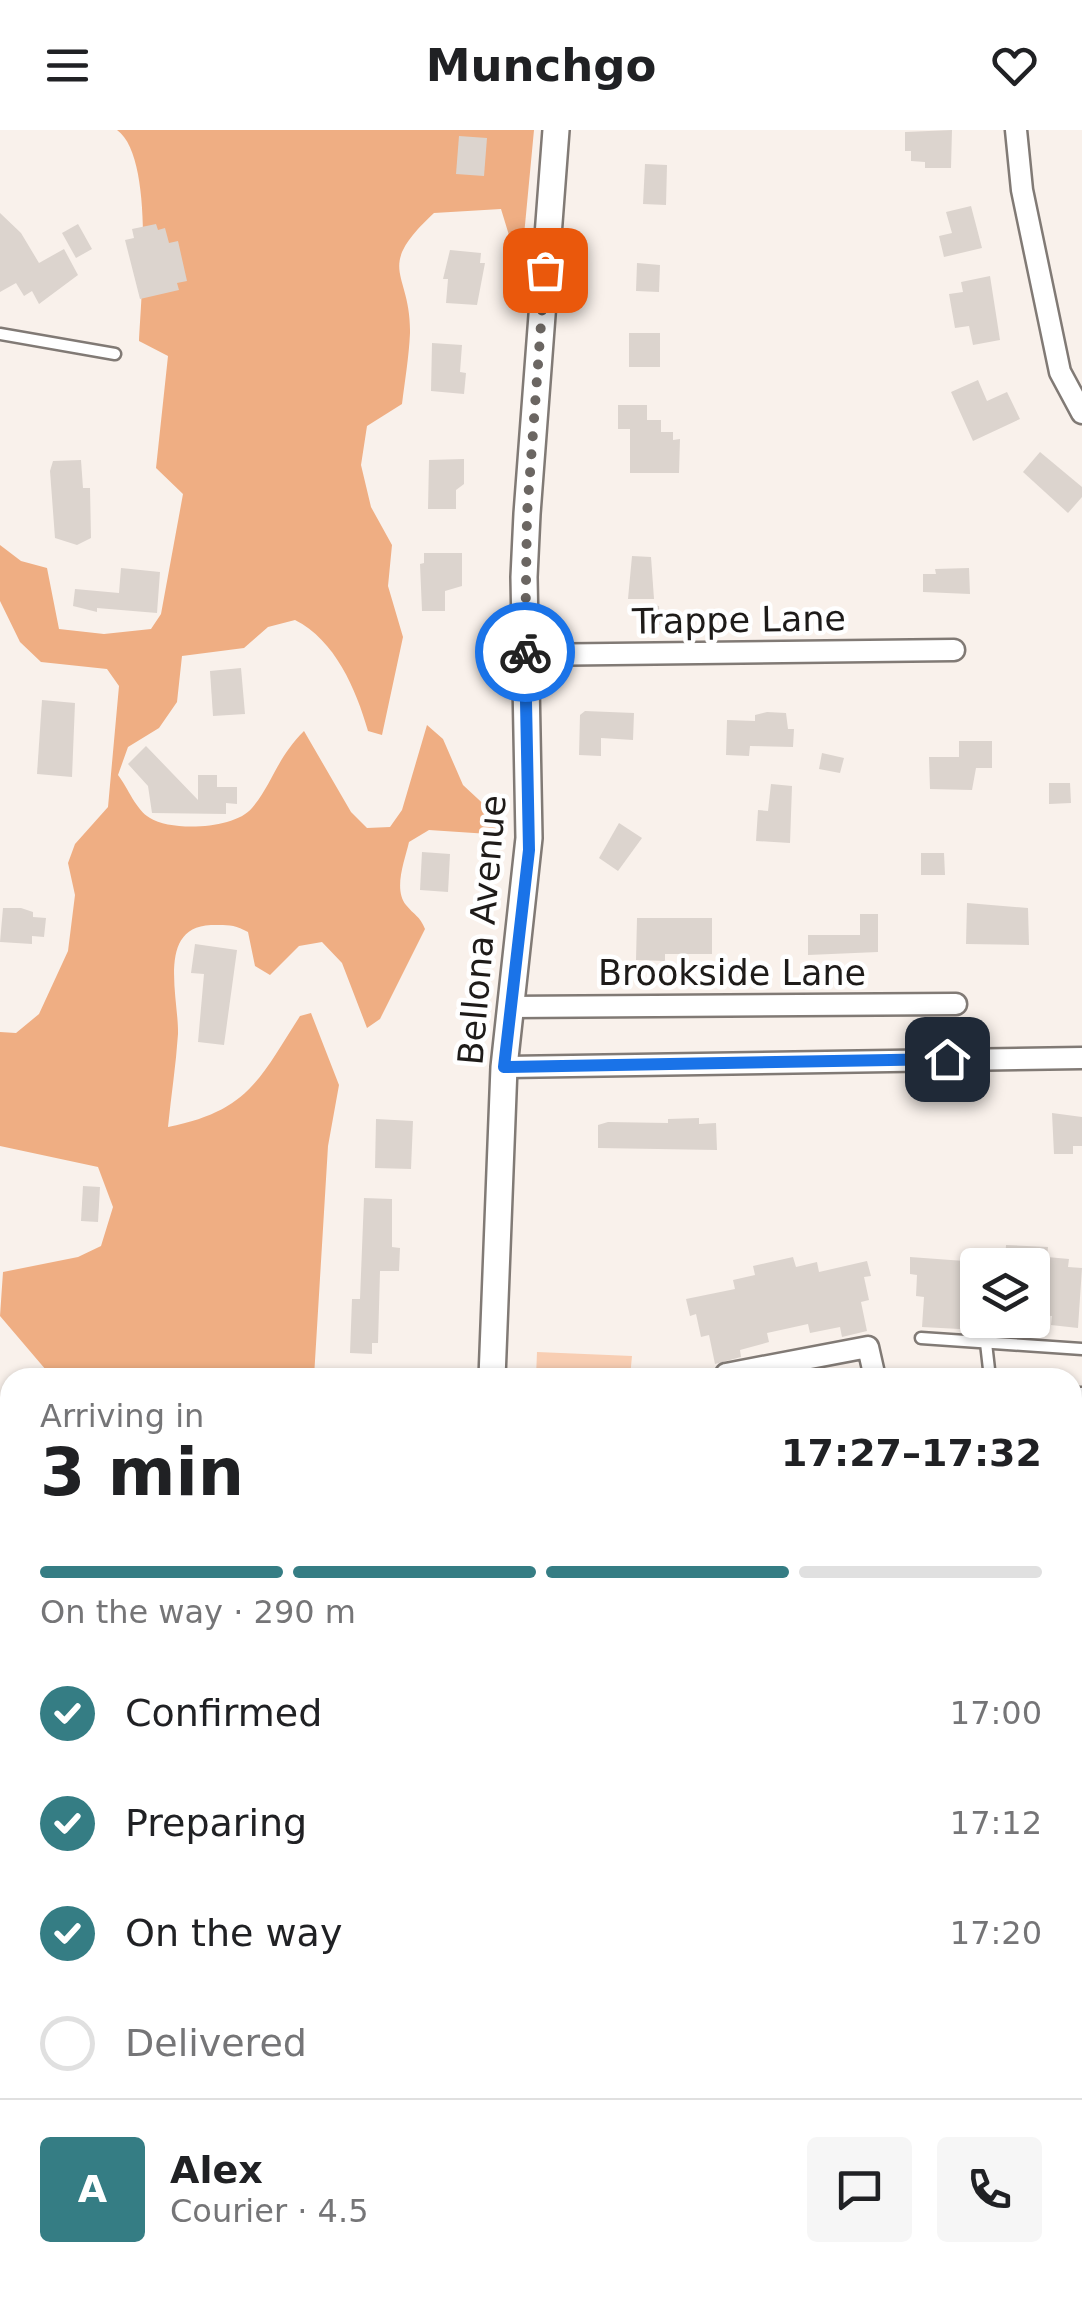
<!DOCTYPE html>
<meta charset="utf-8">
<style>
body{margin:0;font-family:"DejaVu Sans",sans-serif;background:#f6f6f6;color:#202124;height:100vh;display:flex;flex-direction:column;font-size:38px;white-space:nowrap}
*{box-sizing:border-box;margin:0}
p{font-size:32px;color:#757577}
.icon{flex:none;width:55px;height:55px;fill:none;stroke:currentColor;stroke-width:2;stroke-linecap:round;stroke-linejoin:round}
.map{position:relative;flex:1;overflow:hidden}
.side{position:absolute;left:0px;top:1238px;width:1082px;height:932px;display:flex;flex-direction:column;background:#fff;border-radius:30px 30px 0 0;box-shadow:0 2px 8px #0004}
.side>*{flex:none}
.buttons{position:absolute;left:960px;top:1118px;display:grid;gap:20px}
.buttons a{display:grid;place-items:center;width:90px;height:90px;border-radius:10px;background:#fff;box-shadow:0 2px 8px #0004;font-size:50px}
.pin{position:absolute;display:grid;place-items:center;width:85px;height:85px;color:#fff;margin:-42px;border-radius:20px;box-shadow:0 5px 15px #0006}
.courier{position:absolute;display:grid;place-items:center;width:100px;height:100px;margin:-50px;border:8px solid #1a73e8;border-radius:50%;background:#fff;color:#222;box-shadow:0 2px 12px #0007}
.head em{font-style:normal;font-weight:700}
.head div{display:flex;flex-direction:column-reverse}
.head{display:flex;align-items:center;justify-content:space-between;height:170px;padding:0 40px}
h1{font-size:65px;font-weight:700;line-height:75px}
.bar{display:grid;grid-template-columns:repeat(4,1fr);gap:15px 10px;align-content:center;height:120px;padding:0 40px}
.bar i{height:12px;border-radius:8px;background:#e0e0e0}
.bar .current{background:#357d84}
.bar p{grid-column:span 4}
.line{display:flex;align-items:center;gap:25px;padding:0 40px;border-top:2px solid #e0e0e0}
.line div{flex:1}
.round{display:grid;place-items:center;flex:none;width:105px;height:105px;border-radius:10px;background:#f6f6f6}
ol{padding:0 40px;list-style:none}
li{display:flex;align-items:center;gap:30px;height:110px}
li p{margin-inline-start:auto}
li .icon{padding:10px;border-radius:50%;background:#357d84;color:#fff;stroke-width:4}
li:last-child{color:#757577}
li i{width:55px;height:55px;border:5px solid #e0e0e0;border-radius:50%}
header{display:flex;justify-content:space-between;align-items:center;height:130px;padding:0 40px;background:#fff;font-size:45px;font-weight:700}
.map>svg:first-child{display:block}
.green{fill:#f8ceb3}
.forest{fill:#efae83}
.water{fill:#d29368}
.building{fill:#dcd4ce}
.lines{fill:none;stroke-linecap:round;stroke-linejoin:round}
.service-casing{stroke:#817a75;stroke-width:15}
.minor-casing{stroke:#817a75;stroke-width:25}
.tertiary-casing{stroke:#817a75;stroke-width:30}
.path{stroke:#827d79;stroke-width:4;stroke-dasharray:2.5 8;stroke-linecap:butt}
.service{stroke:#fff;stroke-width:10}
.minor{stroke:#fff;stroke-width:20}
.tertiary{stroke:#fff;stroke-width:25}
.done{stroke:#6b6662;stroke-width:10;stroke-dasharray:0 18}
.route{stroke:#1a73e8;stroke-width:12}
.labels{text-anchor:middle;stroke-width:9;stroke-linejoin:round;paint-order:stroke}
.street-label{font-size:35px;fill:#1e1b19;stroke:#fff}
</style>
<header><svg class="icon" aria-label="menu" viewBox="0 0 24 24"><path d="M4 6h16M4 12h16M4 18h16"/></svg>Munchgo<svg class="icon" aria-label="heart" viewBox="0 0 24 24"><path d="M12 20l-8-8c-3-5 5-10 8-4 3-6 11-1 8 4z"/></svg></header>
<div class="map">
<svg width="1082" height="2169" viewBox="0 0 1082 2169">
<rect width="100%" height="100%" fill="#f9f1eb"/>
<polygon class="green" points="537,1222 632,1226 630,1247 536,1247"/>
<g class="forest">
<path d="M117,0H534L523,116L512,115L501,79L434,83C373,140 411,140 410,203C409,226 405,250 402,274L367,296L361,335L371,377L392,415L388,456L403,507L382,605L368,601C356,559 335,510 295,490L268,497L244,518L182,526L177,572L159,598L128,617L118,645C128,658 136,680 150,688C172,702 235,699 252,678C273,653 276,629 304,601L351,682L367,698L390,697L402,680L427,595L443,609L463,655L506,695L504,705L429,700L409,712C405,730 393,759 406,775C414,785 420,786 425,799L380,889L367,898L342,833L322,812L299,816L270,845L255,836L248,802C234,794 226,795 211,795C156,797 179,869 178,904C176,935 171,966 168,997C248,981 259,950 300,886L311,883L339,955L328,1016L314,1247H52L0,1186L3,1142L78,1127L101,1116L113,1077L98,1037L0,1016V902L16,903L39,884L68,821L75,765L68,733L75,714L108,677L119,556L107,539L41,532L20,512L0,471V415L21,431L47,438L59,499L104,504L151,499L161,484L183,364L156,338L168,226L139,211C141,167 155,27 117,0Z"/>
<polygon points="45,2160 410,2160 410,2169 36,2169"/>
</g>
<polygon class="water" points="68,2160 149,2160 147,2169 69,2169"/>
<g class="building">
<polygon points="952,0 951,38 925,38 925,32 911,31 911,21 905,21 905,2"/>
<polygon points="459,6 487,8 484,46 456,44"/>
<polygon points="645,34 667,35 666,75 643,74"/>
<polygon points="971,76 982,118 944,127 939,106 952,103 946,82"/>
<polygon points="0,83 21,103 39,133 64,119 78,145 39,174 32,161 24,166 16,153 0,162"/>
<polygon points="78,94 92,119 76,128 62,103"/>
<polygon points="156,94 158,100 165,98 169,113 178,111 187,151 177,153 179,160 140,169 125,110 134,108 132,99"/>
<polygon points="450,120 481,123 480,133 485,133 477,175 446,173 448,149 443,149"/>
<polygon points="637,133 660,135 659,162 636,161"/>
<polygon points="990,146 1000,210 973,215 969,196 955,198 949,164 963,162 961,152"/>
<rect x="629" y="203" width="31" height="34"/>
<polygon points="432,213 462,215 460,242 466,243 464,264 431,261"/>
<polygon points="978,250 987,271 1007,262 1020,289 973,311 951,262"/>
<polygon points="618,275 647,275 647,290 661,290 661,302 673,302 673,310 680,309 679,343 630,343 630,299 618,299"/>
<polygon points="1040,322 1082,357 1082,367 1068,383 1023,342"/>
<polygon points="464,329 464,354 456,360 456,379 428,379 429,330"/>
<polygon points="81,330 83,358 90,358 91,408 77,415 55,408 50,341 53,331"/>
<polygon points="424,423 462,423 462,456 445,461 445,481 422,481 420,434 424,433"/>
<polygon points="632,426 651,427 654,469 628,469"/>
<polygon points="121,438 160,442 157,483 97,478 97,482 73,476 75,459 119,463"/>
<polygon points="969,438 970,464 923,462 923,444 936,444 935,439"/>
<polygon points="640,474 659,476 660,495 640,495"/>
<polygon points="241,538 245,584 213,586 210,541"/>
<polygon points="42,570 75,573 72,647 37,644"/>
<polygon points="585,581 634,583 633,610 601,608 601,626 579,625 580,585"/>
<polygon points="767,582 786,583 788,599 794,599 793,617 750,616 749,626 726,625 727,590 755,591 755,585"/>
<polygon points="959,611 992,611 992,638 976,638 972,660 930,659 929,627 959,627"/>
<polygon points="146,616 198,670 198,645 217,645 217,657 237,657 237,674 226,673 226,684 152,683 148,656 128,634"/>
<polygon points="822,623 844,628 840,643 819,639"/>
<polygon points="1049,653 1070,653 1071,673 1049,674"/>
<polygon points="771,654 792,656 790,713 756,711 758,680 768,681"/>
<polygon points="619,693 642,708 618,741 599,728"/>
<polygon points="422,722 450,724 448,762 420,760"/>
<polygon points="921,723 944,723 945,745 921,745"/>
<polygon points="967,773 1028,778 1029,815 966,814"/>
<polygon points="3,778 21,778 33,782 33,787 46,788 44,807 32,806 32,814 0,812"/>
<polygon points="860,784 878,784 878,822 808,825 808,805 860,805"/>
<polygon points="637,788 712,788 712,824 665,824 665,831 636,830"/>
<polygon points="195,814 237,820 224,915 198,912 204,844 191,843"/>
<polygon points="1052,983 1082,987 1082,1016 1073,1016 1073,1024 1054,1024"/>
<polygon points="699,988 699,994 716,993 717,1020 598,1018 598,995 608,992 668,993 668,989"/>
<polygon points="376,989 413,991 411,1039 375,1038"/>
<polygon points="83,1056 100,1057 98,1092 81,1091"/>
<polygon points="364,1068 392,1069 392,1117 400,1118 399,1141 380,1141 378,1213 372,1213 372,1224 350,1223 352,1169 360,1169"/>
<polygon points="1006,1115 1048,1117 1047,1127 1069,1129 1068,1137 1082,1138 1078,1198 1051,1195 1052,1186 1032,1185 1032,1135 1005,1135"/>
<polygon points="793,1127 796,1137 817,1132 819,1142 867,1131 871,1146 864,1147 869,1170 861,1172 867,1201 842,1207 840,1197 810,1203 808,1194 767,1203 769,1212 740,1220 741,1227 715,1234 709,1205 701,1207 696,1184 690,1186 686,1169 735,1159 733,1150 755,1145 753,1136"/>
<polygon points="910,1127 978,1132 978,1200 922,1197 924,1167 916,1166 917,1145 910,1144"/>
</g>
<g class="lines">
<g class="service-casing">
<g id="service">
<polyline points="0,204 115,224"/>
<polyline points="921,1208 1082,1219"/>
<polyline points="986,1213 990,1248"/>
<polyline points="1072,1317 1082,1317"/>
<polyline points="823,2160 825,2169"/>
</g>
</g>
<g class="minor-casing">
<g id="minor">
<polyline points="1016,0 1022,60 1060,242 1082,283"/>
<polyline points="525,525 954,520"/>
<polyline points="509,877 956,874"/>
<polyline points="504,937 1082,928"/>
<polyline points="727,1248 726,1244 868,1217 875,1248"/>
<polyline points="1072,1268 1082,1268"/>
<polyline points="0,1547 10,1565"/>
<polyline points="0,1597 10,1581"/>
<polyline points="1072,1610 1082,1609"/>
<polyline points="1072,1648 1075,1673 1082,1674"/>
<polyline points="0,1699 10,1700"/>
<polyline points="1072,1896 1082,1897"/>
<polyline points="0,1944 10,1943"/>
</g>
</g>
<g class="tertiary-casing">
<g id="tertiary">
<polyline points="492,1248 504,937 529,708 524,447 527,384 556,0"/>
<polyline points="437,2169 437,2160"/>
</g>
</g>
<polyline class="path" points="979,2169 982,2160"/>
<use href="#service" class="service"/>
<use href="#minor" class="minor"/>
<use href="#tertiary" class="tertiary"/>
</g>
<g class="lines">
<polyline class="done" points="525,522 527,384 545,140"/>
<polyline class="route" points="525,522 529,720 504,937 947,929"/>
</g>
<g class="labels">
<g class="street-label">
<text transform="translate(739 490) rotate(-1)" y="12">Trappe Lane</text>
<text transform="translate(482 800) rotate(-85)" y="12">Bellona Avenue</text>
<text x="732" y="855">Brookside Lane</text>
</g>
</g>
</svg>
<div class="buttons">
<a><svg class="icon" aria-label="layers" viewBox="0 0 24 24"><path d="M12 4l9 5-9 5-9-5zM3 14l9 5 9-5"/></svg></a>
</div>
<div class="pin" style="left:545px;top:140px;background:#ea580c"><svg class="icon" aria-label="bag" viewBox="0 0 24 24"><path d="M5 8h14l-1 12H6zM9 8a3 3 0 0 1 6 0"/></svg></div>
<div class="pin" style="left:947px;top:929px;background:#1f2937"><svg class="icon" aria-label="home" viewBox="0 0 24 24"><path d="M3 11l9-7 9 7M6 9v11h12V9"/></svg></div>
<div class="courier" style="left:525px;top:522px"><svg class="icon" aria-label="bike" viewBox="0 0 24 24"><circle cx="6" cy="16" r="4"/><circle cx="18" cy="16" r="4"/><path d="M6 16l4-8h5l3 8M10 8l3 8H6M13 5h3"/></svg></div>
<section class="side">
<div class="head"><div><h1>3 min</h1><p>Arriving in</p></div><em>17:27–17:32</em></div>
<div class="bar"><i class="current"></i><i class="current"></i><i class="current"></i><i></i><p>On the way · 290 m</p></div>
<ol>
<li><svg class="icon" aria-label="check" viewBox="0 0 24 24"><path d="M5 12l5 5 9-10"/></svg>Confirmed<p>17:00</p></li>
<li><svg class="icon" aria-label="check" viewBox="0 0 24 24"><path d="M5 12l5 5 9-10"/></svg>Preparing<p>17:12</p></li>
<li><svg class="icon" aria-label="check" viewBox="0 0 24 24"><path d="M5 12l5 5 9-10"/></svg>On the way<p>17:20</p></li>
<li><i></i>Delivered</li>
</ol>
<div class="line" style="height:180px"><b class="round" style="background:#357d84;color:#fff">A</b><div><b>Alex</b><p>Courier · 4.5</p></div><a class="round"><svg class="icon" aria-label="chat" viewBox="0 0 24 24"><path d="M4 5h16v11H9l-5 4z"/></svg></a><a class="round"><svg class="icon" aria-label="phone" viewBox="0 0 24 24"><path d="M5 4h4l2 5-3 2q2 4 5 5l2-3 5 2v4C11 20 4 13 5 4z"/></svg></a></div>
</section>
</div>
